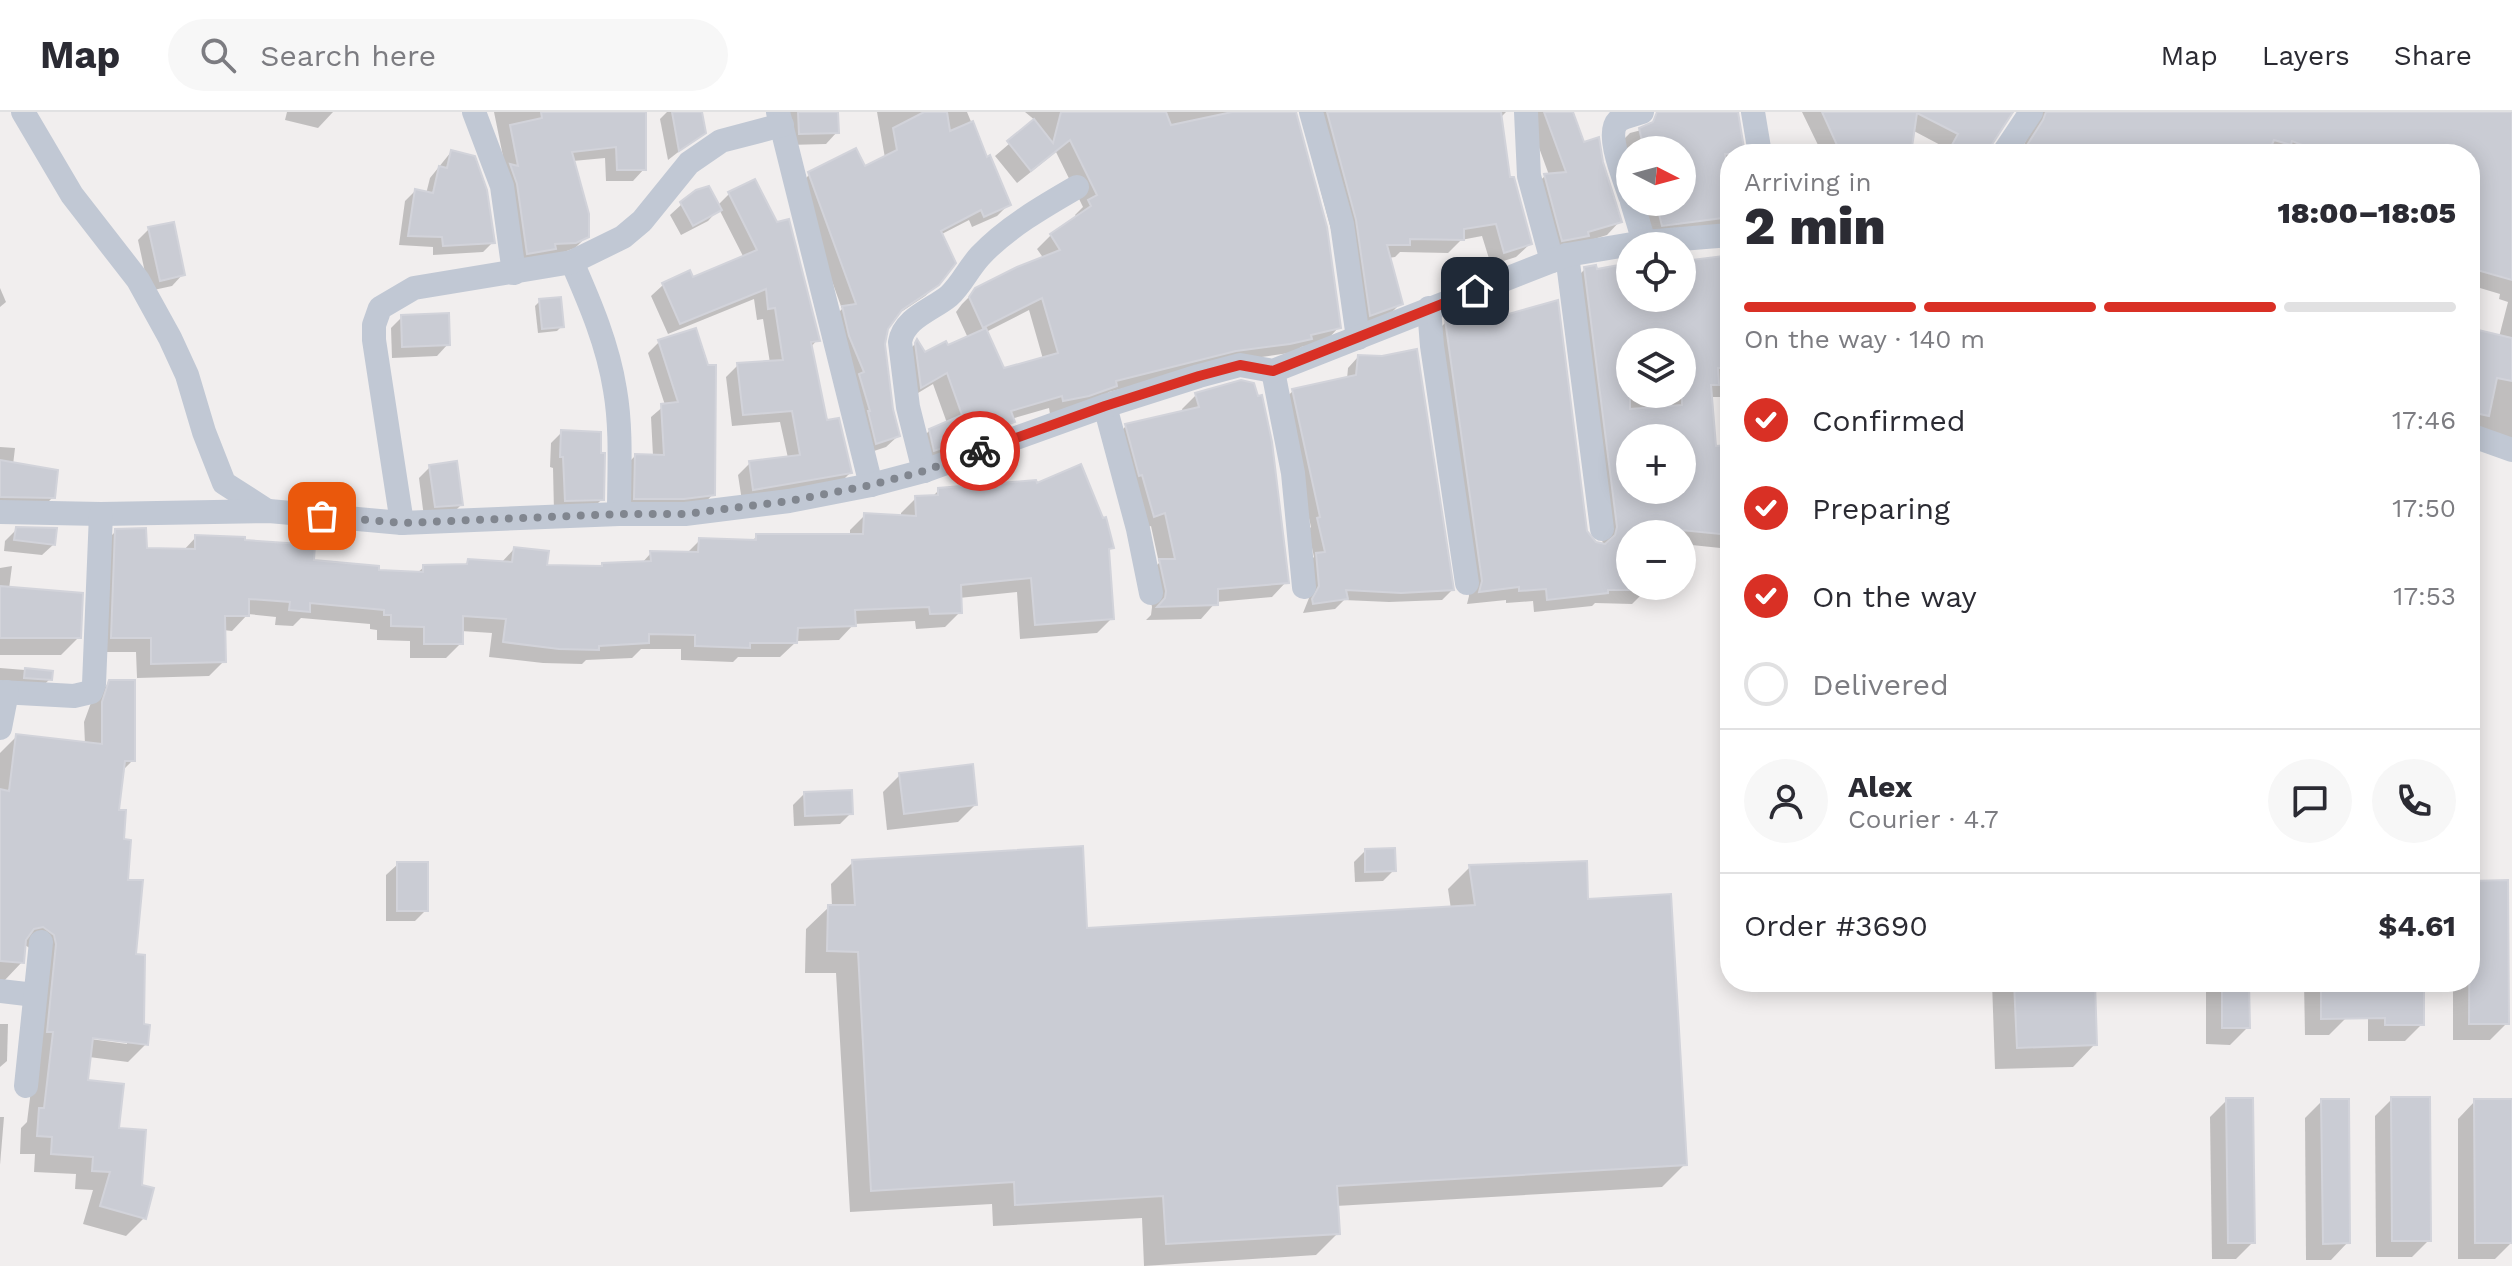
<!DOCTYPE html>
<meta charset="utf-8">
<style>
body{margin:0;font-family:"Work Sans",sans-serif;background:#f7f7f7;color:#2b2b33;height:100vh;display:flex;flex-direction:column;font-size:30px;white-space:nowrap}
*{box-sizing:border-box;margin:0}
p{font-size:26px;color:#7c7c81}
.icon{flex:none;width:44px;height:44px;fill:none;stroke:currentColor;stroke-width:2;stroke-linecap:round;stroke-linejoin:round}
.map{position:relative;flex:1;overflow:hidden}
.sheet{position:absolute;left:1720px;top:32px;width:760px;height:848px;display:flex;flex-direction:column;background:#fff;border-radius:32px;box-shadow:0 4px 20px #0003}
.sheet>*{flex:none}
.needle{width:52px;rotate:96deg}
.tools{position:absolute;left:1616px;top:24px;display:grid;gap:16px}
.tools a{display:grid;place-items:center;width:80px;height:80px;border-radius:50%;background:#fff;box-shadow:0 4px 20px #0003;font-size:40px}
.pin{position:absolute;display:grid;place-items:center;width:68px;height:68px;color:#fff;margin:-34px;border-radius:16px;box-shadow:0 4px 12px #0006}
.courier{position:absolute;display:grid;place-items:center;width:80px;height:80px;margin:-40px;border:6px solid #d93025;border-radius:50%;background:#fff;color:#222;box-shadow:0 2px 10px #0007}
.headline em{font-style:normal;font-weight:800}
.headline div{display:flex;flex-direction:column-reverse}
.headline{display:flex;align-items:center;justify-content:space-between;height:136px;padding:0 24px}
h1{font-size:52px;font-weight:800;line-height:60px}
.bar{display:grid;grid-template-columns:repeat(4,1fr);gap:12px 8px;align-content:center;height:96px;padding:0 24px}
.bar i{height:10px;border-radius:6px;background:#e1e1e2}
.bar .current{background:#d93025}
.bar p{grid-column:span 4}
.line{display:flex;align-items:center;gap:20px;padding:0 24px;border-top:2px solid #e1e1e2}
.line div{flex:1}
.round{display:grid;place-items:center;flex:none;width:84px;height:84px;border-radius:42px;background:#f7f7f7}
ol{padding:0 24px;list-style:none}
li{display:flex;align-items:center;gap:24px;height:88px}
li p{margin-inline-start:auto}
li .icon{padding:8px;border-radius:50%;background:#d93025;color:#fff;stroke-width:4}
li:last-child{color:#7c7c81}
li i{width:44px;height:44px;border:4px solid #e1e1e2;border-radius:50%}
header{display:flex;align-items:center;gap:48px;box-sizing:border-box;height:112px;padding:0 40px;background:#fff;border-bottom:2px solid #e1e1e2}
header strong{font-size:38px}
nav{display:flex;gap:44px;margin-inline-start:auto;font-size:28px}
.search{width:560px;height:72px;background:#f7f7f7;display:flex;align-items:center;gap:20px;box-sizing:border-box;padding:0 28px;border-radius:44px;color:#7c7c81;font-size:30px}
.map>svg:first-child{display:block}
.shadow{fill:#0003;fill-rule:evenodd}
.building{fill:#caccd4;stroke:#d2d3da;stroke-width:2;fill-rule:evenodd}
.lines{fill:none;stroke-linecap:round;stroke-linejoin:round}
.minor{stroke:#c1c8d4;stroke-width:24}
.done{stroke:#81868f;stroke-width:8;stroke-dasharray:0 14.4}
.route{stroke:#d93025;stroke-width:10}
</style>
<header>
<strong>Map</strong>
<div class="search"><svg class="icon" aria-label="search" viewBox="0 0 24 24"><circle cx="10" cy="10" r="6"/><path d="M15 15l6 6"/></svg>Search here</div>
<nav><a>Map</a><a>Layers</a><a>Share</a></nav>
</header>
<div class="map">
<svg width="2512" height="1154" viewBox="0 0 2512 1154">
<rect width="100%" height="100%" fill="#f1eeee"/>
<g class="shadow">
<polygon points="287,0 333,0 318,16 285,8"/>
<polygon points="494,0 643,0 644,57 633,69 606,69 605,46 573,49 587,124 575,136 542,148 516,153 506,59"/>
<polygon points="667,0 700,0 704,20 668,48 660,7"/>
<polygon points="787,0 836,0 837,20 826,32 788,33"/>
<polygon points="877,0 967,0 972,12 974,10 974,18 1008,93 997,104 972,115 969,108 940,123 938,171 925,184 895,204 888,213 883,232 891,297 898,324 886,335 865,342 831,208 842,197 798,74 810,62 864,57 885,46"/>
<path d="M1025,0H1295L1339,215L1326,229L1301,235L1296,240L1221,251L1109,280L1101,287L1050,302L1049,296L1011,307L1012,310L999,324L921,351L916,332L930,318L947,311L933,272L908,287L904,243L917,230L924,243L968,226L956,200L962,192L976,178L1044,147L1037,137L1051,123L1077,106L1075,103L1083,95L1056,40L1017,71L995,44L1036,9ZM1029,198L1043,247L1003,259L986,220Z"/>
<polygon points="1300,0 1506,0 1499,7 1508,67 1530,132 1516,145 1491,153 1482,124 1461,128 1448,141 1400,140 1395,145 1388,146 1401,191 1387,205 1357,216"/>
<polygon points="1526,0 1571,0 1582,32 1601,50 1620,109 1607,123 1549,141 1531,77 1545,64 1549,63"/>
<polygon points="1673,0 1736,0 1743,42 1730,42 1730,106 1718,118 1648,126 1631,90 1682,90 1682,38 1630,38 1630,87 1616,35 1630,21 1649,16"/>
<polygon points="1802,0 2011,0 1986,42 1942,42 1946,36 1912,18 1909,42 1772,42 1775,39 1818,33"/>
<polygon points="2022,0 2512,0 2512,330 2470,316 2470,218 2499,225 2508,190 2499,187 2500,182 2470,173 2470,42 2019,42 2033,15"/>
<polygon points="451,40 493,130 483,140 433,143 433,135 399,133 405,89 415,79 426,82 430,66"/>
<polygon points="729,82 817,228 810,236 825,311 850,361 838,373 742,389 738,363 750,351 788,346 780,310 732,314 726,265 738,253 770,251 763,207 757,208 754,187 668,222 651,184 663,173 692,168 744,146 719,97 708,109 681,123 670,103 682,92 717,94"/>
<polygon points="149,117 183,162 172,174 149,179 138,128"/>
<path d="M1730,145V285H1710L1714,336L1730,335V437L1682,432V422H1630V474H1646V478L1632,492L1595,491L1592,494L1534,500L1533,489L1506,491V488L1467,492L1469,484L1432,224L1446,210L1589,428L1603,434L1571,171L1585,157L1596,159L1630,153V186H1682V160L1692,150ZM1630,230H1682V282H1630ZM1630,326H1682V378H1630Z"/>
<polygon points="0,176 6,190 0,195"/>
<polygon points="540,189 562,214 557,219 538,221 535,194"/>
<polygon points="402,205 448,232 437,244 392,246 391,216"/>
<polygon points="659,230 713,382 702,394 624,397 624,355 635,344 653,344 651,305 665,293 648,241"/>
<polygon points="1358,245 1382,246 1452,478 1442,488 1389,490 1344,488 1335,497 1303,501 1309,486 1306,453 1314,445 1308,418 1311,415 1282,289 1293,279 1347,267 1348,256"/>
<polygon points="1196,283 1286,470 1272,485 1216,490 1201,507 1146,508 1151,503 1152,495 1146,464 1159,451 1151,414 1140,418 1112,328 1126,314 1183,301 1182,297"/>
<polygon points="562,320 602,387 591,398 554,400 553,356 550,355 551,331"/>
<polygon points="0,335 15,336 13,353 53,385 39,399 0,398"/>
<polygon points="430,355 461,393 450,404 424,405 419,366"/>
<polygon points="939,378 1112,435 1107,440 1112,506 1097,521 1020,527 1017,480 959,486 960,500 945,515 916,517 915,509 854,512 839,528 797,529 780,545 738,545 733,550 681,548 681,537 641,537 632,546 586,548 582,552 543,551 489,545 492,521 461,519 461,531 446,546 410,546 410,529 377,528 377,518 370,517 370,512 301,506 293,514 275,513 276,505 248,502 232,519 223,518 224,549 209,564 137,566 136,540 97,540 101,434 116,419 145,438 183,439 196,425 243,430 311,450 377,460 417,461 424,455 463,454 469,449 501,451 514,437 545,455 600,456 641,452 651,441 686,442 700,428 751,430 757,424 850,424 850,418 865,403 901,405 901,401 916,386 932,385"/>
<polygon points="17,417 54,432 42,443 4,439 5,429"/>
<polygon points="12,454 9,477 79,525 61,543 0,543 0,456"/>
<polygon points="0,556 50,560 50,567 31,585 0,583"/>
<path d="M110,570L133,648L122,659L117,699L146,932L128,950L89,945L86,969L117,1018L140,1074L144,1106L126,1124L83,1112L93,1078L75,1077L76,1062L34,1060L35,1042H20L21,1016L27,1010L36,938L37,841L25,833L22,850L4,869L0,868V641L17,624L85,632L84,610L92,588ZM84,922L127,928V932L83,926Z"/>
<polygon points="900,663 975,693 958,710 887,718 883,680"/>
<polygon points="804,682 851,701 840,712 794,714 793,693"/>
<polygon points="1365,739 1394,758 1383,769 1355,770 1354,750"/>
<polygon points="853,750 1086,818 1451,797 1448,777 1470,755 1586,789 1685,1052 1662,1075 1336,1094 1338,1121 1316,1143 1144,1154 1142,1106 993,1114 992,1092 850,1100 836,861 805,861 806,817 829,795 832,795 831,772"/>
<polygon points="398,752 426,798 415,809 386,809 386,763"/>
<polygon points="1992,870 2093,870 2095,932 2073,955 1995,957"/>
<polygon points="2206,870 2247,870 2248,915 2230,933 2206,932"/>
<polygon points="2304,870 2346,870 2346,906 2329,923 2305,923"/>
<polygon points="2368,870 2422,870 2422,912 2405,929 2368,929"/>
<polygon points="2453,870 2470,870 2507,911 2490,928 2453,928"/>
<polygon points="0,912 8,912 7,949 0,955"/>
<polygon points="2392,987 2429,1128 2412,1145 2376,1145 2375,1004"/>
<polygon points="2227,988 2253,1130 2236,1147 2212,1147 2210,1005"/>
<polygon points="2322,989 2348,1130 2331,1148 2306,1148 2305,1006"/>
<polygon points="2475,989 2512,1130 2495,1147 2458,1147 2458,1007"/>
<polygon points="0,1005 4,1005 0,1053"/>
</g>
<g class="building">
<polygon points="541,0 646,0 646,58 617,58 616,35 572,40 589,102 589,125 576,131 555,132 556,137 527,142 517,72 510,52 518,54 510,13 542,6"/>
<polygon points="672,0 702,0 706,21 679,39"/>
<polygon points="798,0 838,0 839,21 799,22"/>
<polygon points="924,0 947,0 950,19 973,9 987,45 990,43 1011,93 984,105 981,98 941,119 956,151 939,173 902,198 888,217 885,232 893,297 900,324 876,332 868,299 870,299 859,262 864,260 849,224 842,194 856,192 808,60 856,36 865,54 897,38 893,16"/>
<polygon points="1061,0 1166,0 1171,13 1232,0 1296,0 1327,115 1341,216 1311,223 1312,227 1290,232 1236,239 1116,269 1117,274 1089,284 1063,289 1062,284 1011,299 1015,310 934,339 929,317 962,303 947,261 921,276 915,231 917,227 925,240 946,229 948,233 986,216 1004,256 1058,241 1042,186 983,216 969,185 975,176 1017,155 1060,138 1050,122 1091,94 1088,88 1097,83 1070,28 1031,59 1007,29 1034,7 1053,31"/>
<polygon points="1327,0 1501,0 1510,65 1514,65 1532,132 1504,141 1496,112 1464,117 1464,128 1410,127 1410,133 1387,133 1403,192 1370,204 1356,108"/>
<polygon points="1544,0 1573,0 1584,30 1599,25 1603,50 1622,110 1588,120 1589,124 1562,129 1544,62 1566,60"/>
<polygon points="1657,0 1738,0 1745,42 1725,42 1730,75 1730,105 1662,114 1656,90 1682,90 1682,38 1644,38 1639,16 1653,10"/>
<polygon points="1822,0 2013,0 1991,34 1988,42 1947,42 1958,22 1917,1 1911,42 1841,42"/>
<polygon points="2046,0 2512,0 2512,168 2470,156 2470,42 2325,42 2292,29 2291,33 2274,28 2268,42 2030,42 2024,38 2043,8"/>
<polygon points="451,38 475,44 487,78 495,131 443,134 442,125 408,124 415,77 433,81 439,54 447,56"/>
<polygon points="755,67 777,110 789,107 820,229 811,230 827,308 839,306 852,361 753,378 749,349 800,343 792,299 743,303 737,251 783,248 775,196 768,197 766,177 680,212 662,171 690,158 693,165 757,138 728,80"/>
<polygon points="709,74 722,98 693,114 680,90 696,78"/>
<polygon points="174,110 185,163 160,169 148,115"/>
<path d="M1723,144L1730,203L1729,233H1723L1724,256H1718L1719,273H1711L1716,334L1727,333L1730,423L1681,418V422H1630V478H1608V481L1547,488L1546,477L1519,479V475L1479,480L1482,469L1445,208L1495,194L1498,205L1558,188L1587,419L1596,430L1605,432L1615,423L1617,415L1584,155L1596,153L1597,157L1630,151V186H1682V168L1693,167L1691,148ZM1630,230H1682V293L1630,297ZM1630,326H1682V329H1686L1687,372H1682V378H1630Z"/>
<polygon points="561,185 564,215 542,217 539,187"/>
<polygon points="449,201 450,233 402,235 401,203"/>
<polygon points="696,216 708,253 716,253 715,383 684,387 634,387 635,342 664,343 661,292 678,290 658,228"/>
<polygon points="2470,216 2512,226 2512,269 2497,266 2489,304 2470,300"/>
<polygon points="1417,237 1454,478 1401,481 1346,478 1348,487 1313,492 1312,487 1319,474 1316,441 1325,440 1317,406 1320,405 1292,277 1356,263 1358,243 1382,244"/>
<polygon points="1241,268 1254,271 1258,284 1262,283 1272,330 1289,471 1218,477 1218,493 1157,495 1165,486 1166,479 1159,447 1175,447 1165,401 1154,405 1142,363 1139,364 1125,312 1199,295 1195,281"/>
<polygon points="561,318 601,320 601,341 605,341 604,388 565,389 563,345 560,345"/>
<polygon points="0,348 58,358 55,386 0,385"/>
<polygon points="457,349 463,393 435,395 429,353"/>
<polygon points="1081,352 1103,406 1106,405 1114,436 1109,437 1114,507 1035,513 1031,466 961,473 962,501 930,502 929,495 855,498 856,514 798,516 797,531 750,531 750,536 695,534 695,523 649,522 649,531 599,534 599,538 559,537 503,530 506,507 463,504 463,532 424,532 424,515 391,514 391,503 384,503 384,498 310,491 310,500 289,498 290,490 249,487 249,504 225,504 226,550 151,552 151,526 111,526 115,417 146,416 147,436 195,437 195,423 245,425 245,428 315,433 314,448 379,454 379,458 423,460 423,453 467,452 468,447 512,450 514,435 549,439 547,453 602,454 602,451 651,449 650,439 698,440 699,426 756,428 756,422 863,422 864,401 916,404 915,384 938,383 938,376 1036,368 1037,371"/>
<polygon points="16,415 57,416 55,433 14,428"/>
<polygon points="0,474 83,481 81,526 0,526"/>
<polygon points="25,556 53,559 52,568 24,566"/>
<polygon points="109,568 135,568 135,649 125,649 119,698 126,698 124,727 131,728 128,768 143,768 136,842 145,843 144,912 150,913 148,933 93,926 88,968 124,972 119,1016 146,1018 142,1073 154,1076 146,1107 100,1094 110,1060 92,1059 93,1045 51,1042 52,1025 37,1024 39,996 44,996 53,920 47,920 56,832 54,823 43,815 34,817 26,828 24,851 0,849 0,677 9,679 16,622 102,632 102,590"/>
<polygon points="973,652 977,693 904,702 899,661"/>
<polygon points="852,678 853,702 805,704 804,680"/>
<polygon points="1083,734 1087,816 1475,793 1469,753 1587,749 1588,787 1671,782 1687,1053 1337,1074 1340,1122 1166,1132 1163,1084 1015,1093 1014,1070 871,1079 858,840 827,839 828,793 855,793 852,748"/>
<polygon points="1395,736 1396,759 1365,760 1365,737"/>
<rect x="397" y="750" width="31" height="49"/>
<polygon points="2508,768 2509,912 2469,912 2470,769"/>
<polygon points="2014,870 2095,870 2097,933 2017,936"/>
<polygon points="2222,870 2249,870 2250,916 2222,916"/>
<polygon points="2321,870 2424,870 2424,913 2385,913 2385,906 2321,907"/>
<polygon points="2391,985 2430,985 2431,1129 2392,1129"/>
<polygon points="2226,986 2253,986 2255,1131 2228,1131"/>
<polygon points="2321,987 2349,987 2350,1131 2323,1132"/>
<polygon points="2474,987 2512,987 2512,1131 2475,1131"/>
</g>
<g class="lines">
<g class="minor">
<polyline points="23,0 72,83 138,168 170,226 187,263 204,320 224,371 266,398"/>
<polyline points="474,0 502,74 514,161"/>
<polyline points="778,0 871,373"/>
<polyline points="1311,0 1342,112 1358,226"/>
<polyline points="1526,0 1529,64 1552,149"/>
<polyline points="1753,0 1760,42"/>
<polyline points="2003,42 2031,0"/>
<path d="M1630,84C1625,68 1605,22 1618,9C1624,4 1634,3 1642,0"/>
<polyline points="1632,90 1644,130"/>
<polyline points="1567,143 1602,417"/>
<path d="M572,150C590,191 608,233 615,278C622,318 619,361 619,402"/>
<polyline points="1429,196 1432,234 1467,471"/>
<polyline points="1273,259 1293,361 1304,475"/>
<polyline points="1105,294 1138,417 1151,481"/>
<polyline points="2470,323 2512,338"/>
<path d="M924,359L908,295L900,230C904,206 932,198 949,184C962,172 968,157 980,144C1006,116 1044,94 1077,75"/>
<polyline points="0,400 101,402 269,399 402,411 619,402 685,402 789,389 871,373 924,359 1105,294 1199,264 1240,253 1273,259 1567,143 1644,130 1730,123"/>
<polyline points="402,411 374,228 374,213 380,196 414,176 572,150 623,125 642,109 689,51 721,29 782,13"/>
<polyline points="0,580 74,584 91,580 94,572 101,402"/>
<polyline points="0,616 7,580"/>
<polyline points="0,879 35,883"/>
<polyline points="26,974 41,830"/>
</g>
</g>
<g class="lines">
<polyline class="done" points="322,404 402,411 619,402 685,402 789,389 871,373 924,359 980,339"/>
<polyline class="route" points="980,339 1105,294 1199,264 1240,253 1273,259 1475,179"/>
</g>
</svg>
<div class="tools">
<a><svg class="needle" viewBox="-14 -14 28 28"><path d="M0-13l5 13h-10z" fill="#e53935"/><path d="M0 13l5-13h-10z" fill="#7c7c81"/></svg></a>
<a><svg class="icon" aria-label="locate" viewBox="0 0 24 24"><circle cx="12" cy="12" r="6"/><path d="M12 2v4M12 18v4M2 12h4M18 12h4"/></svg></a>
<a><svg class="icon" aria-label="layers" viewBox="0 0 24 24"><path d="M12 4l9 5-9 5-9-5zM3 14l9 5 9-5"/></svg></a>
<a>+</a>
<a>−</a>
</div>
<div class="pin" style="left:322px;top:404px;background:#ea580c"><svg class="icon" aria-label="bag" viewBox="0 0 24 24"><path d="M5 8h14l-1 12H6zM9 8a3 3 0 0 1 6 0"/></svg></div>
<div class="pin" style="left:1475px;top:179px;background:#1f2937"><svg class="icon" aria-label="home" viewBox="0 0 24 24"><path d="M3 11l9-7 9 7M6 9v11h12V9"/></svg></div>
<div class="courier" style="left:980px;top:339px"><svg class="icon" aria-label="bike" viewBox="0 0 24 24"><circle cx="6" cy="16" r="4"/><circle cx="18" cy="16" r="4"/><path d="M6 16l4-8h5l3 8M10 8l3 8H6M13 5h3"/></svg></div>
<section class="sheet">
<div class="headline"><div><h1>2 min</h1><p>Arriving in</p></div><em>18:00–18:05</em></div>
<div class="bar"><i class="current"></i><i class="current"></i><i class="current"></i><i></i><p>On the way · 140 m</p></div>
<ol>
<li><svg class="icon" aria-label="check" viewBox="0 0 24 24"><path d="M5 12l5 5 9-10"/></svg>Confirmed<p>17:46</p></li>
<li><svg class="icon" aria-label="check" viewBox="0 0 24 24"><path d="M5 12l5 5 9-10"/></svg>Preparing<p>17:50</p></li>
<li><svg class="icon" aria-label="check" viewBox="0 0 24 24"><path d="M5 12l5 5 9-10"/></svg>On the way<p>17:53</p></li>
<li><i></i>Delivered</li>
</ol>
<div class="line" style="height:144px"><a class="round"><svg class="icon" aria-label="person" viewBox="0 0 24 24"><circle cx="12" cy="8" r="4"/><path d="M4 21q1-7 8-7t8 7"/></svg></a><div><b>Alex</b><p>Courier · 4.7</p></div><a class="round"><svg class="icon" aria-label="chat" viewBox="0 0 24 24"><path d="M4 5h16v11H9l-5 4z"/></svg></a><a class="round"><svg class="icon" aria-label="phone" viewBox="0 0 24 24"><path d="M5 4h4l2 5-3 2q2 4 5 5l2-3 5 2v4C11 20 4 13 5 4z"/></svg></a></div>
<div class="line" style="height:104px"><div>Order #3690</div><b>$4.61</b></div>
</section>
</div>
